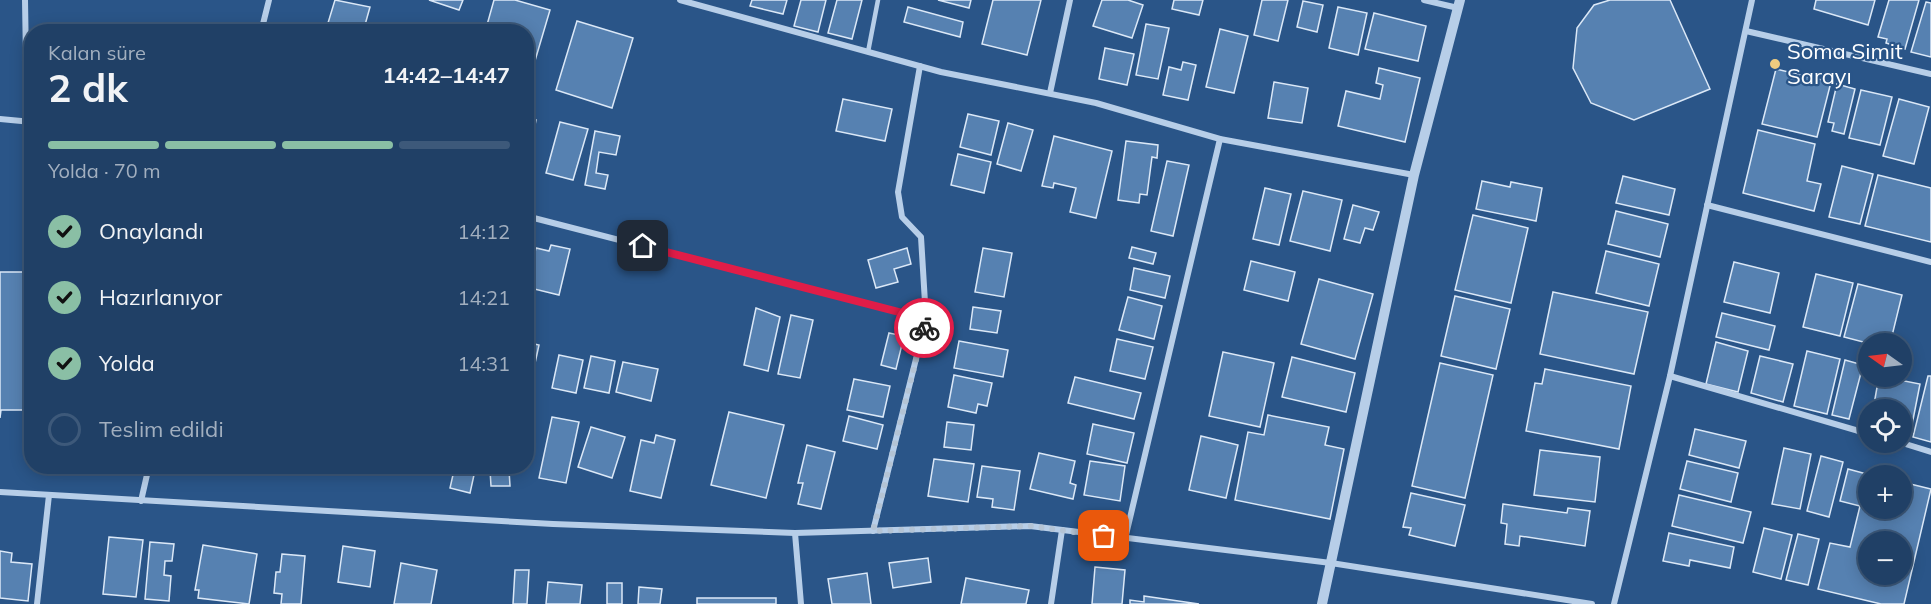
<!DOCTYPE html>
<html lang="tr">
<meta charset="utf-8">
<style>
body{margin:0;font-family:Mulish,sans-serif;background:#28476c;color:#f1f3f6;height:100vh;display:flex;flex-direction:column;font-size:22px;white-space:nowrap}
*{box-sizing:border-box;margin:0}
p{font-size:20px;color:#a2afbf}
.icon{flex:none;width:33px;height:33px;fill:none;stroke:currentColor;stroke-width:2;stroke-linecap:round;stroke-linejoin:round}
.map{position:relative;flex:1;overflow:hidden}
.details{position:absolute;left:24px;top:24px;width:510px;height:450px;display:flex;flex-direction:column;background:#204066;border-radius:24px;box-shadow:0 3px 15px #0003,0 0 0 2px #3d597a}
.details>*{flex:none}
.needle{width:39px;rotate:284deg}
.buttons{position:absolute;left:1858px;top:333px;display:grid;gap:12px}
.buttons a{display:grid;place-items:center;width:54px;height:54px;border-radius:50%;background:#204066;box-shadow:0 3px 15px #0003,0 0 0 2px #3d597a;font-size:30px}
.pin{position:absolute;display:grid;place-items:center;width:51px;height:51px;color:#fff;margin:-26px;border-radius:12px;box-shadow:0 3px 9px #0006}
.courier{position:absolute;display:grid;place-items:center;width:60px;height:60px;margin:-30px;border:4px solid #e11d48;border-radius:50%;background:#fff;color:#222;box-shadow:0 2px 8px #0007}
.summary em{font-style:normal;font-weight:700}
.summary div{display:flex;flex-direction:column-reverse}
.summary{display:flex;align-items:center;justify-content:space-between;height:102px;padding:0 24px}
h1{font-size:39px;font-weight:700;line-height:45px}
.bar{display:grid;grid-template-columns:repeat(4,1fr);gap:9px 6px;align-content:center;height:72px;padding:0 24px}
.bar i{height:8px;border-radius:4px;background:#3d597a}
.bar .selected{background:#8abfa5}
.bar p{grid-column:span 4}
ol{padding:0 24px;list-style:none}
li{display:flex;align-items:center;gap:18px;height:66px}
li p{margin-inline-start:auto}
li .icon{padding:6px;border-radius:50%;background:#8abfa5;color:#111;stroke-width:4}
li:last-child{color:#a2afbf}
li i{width:33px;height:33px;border:3px solid #3d597a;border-radius:50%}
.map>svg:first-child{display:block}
.building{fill:#5681b1;stroke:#dbe8f7;stroke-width:1.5;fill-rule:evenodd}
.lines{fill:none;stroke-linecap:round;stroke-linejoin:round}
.service{stroke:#b7cee8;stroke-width:4.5}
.minor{stroke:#b7cee8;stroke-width:6}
.tertiary{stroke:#b7cee8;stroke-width:10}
.done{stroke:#b4c4d5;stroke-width:6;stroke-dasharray:0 10.8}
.route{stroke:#e11d48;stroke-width:8}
.poi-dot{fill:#efcc7f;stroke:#2a5588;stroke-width:2}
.labels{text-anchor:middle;stroke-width:4.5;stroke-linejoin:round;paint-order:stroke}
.poi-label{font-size:22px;fill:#fff;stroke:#2a5588;text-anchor:start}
</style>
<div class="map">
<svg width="1931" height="604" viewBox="0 0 1931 604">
<rect width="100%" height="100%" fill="#2a5588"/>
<g class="building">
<polygon points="335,0 370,7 363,32 328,23"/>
<polygon points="429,0 463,0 459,10"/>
<polygon points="494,0 515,0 550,10 529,81 526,80 526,32 485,32"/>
<polygon points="752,0 787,0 783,14 750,6"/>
<polygon points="801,0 826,0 818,32 794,26"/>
<polygon points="837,0 862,0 852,39 828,33"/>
<polygon points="938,0 971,0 969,8"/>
<polygon points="993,0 1041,0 1027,55 982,44"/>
<polygon points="1102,0 1128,0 1143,5 1132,38 1093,26"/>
<polygon points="1174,0 1203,0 1199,15 1172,9"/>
<polygon points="1262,0 1288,0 1278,41 1254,35"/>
<polygon points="1610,0 1670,0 1710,89 1634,120 1591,103 1573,68 1577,28 1594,5"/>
<polygon points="1816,0 1875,0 1868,25 1814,9"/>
<polygon points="1889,0 1919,0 1905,49 1886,43 1887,39 1878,37"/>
<polygon points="1303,1 1323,5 1317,32 1297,27"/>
<polygon points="1926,2 1931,3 1931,57 1911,52"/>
<polygon points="908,7 963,22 960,37 904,22"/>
<polygon points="1338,7 1367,13 1358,55 1329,48"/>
<polygon points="1374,13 1426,26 1418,61 1365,49"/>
<polygon points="577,21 633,38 612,108 556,90"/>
<polygon points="1146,24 1169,28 1158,79 1136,75"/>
<polygon points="1220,29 1248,36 1234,93 1206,87"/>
<polygon points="1105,48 1134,54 1127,85 1099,79"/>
<polygon points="1183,62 1196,65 1188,100 1163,95 1169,67 1181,70"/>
<polygon points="1379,68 1420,78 1405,142 1338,126 1346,91 1380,99 1383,85 1376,83"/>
<polygon points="1776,69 1831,82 1817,137 1762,124"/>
<polygon points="1274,82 1308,88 1302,123 1268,118"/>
<polygon points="1837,84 1855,89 1844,134 1832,131 1834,123 1828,122"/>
<polygon points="1861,90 1892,97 1880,145 1849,138"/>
<polygon points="843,99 892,109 885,141 836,131"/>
<polygon points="1899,99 1929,107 1914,164 1883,156"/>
<polygon points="968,114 999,121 991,155 960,147"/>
<polygon points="526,119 536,120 527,167 526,167"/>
<polygon points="560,122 588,129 573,180 546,173"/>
<polygon points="1008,123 1033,130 1021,171 997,164"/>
<polygon points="1758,130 1815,144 1807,181 1821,184 1814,211 1743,193"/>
<polygon points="595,131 620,136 616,155 599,152 596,173 608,175 605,189 585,185"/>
<polygon points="1054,136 1112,151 1096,218 1070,212 1076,188 1054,183 1053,188 1042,186"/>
<polygon points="1126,141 1158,145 1157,158 1152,157 1147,195 1140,194 1139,203 1118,200"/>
<polygon points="958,154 991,162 984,193 951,185"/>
<polygon points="1167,161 1189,165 1173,236 1151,231"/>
<polygon points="1842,166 1873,174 1860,224 1829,217"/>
<polygon points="1878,175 1931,188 1931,242 1865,226"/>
<polygon points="1623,176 1675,189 1669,215 1616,203"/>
<polygon points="1482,181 1510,187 1511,182 1542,188 1536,221 1476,209"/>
<polygon points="1265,188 1291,194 1279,245 1253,239"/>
<polygon points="1303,191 1342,200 1330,251 1290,241"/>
<polygon points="1353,205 1379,212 1373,230 1365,228 1360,243 1344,239"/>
<polygon points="1616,211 1668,224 1660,257 1608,244"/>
<polygon points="1473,215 1528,228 1511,303 1455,290"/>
<polygon points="551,245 570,249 559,295 526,287 526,271 530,272 536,248 549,251"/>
<polygon points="1132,247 1156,253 1153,264 1129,258"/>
<polygon points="907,248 911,264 894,269 898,282 876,288 868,260"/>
<polygon points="983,248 1012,253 1004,297 975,292"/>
<polygon points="1606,251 1659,264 1649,306 1596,293"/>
<polygon points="1251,261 1295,272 1288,301 1244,290"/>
<polygon points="1734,262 1779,273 1770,313 1724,302"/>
<polygon points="1134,268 1170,276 1165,298 1130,290"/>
<polygon points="0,272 32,272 32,410 1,410 0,418"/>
<polygon points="1816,274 1853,283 1840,336 1803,327"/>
<polygon points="1319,279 1373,294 1355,359 1301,344"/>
<polygon points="1858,284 1902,295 1890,344 1871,344 1844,337"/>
<polygon points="1553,292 1648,312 1634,374 1540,354"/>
<polygon points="526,296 534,298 530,315 526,314"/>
<polygon points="1455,296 1510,309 1496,369 1441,356"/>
<polygon points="1128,297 1162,306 1154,339 1119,330"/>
<polygon points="973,307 1001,311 997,333 970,329"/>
<polygon points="756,308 780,317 768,371 744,365"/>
<polygon points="1722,313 1775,326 1769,350 1716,337"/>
<polygon points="791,315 813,320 800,378 778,374"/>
<polygon points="889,333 904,336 896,369 881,365"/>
<polygon points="1117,339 1153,347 1145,379 1110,371"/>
<polygon points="959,341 1008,350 1003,377 954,368"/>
<polygon points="526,342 539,345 532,377 526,376 529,350 526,349"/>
<polygon points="1716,342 1748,351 1738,392 1706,384"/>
<polygon points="1807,351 1840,359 1827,414 1794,406"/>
<polygon points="1223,352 1274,363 1260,427 1209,416"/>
<polygon points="559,355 583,360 576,393 552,388"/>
<polygon points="591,356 615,361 609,393 584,388"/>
<polygon points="1760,356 1793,364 1783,402 1751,393"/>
<polygon points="1292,357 1355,373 1346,412 1282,397"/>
<polygon points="1845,360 1863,365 1849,419 1832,415"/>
<polygon points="623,362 658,369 651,401 616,392"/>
<polygon points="1440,363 1493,375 1465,498 1412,486"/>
<polygon points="1545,369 1631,386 1619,449 1526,431 1535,383 1542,384"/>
<polygon points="954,375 992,383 987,406 978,404 976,413 948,407"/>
<polygon points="1879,376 1920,384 1910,435 1902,433 1902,410 1873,410"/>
<polygon points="1928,376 1931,376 1931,442 1913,437"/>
<polygon points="1075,377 1141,393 1134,419 1068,403"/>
<polygon points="854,379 890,386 883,417 847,410"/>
<polygon points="729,412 784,425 766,498 711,485"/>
<polygon points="1268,415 1329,427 1325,445 1344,449 1330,519 1235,500 1248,432 1264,435"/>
<polygon points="849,416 883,425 877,449 843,441"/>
<polygon points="552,417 579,422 566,483 539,478"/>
<polygon points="947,422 974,425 971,450 944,447"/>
<polygon points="1093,424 1134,433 1127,463 1087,454"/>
<polygon points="591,427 625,437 612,478 578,467"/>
<polygon points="1695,429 1746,441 1739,468 1689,455"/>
<polygon points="656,435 675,440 661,498 630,491 641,440 654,443"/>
<polygon points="1201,436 1238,445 1226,498 1189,490"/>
<polygon points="807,445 835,452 821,509 798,504 803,483 798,483"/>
<polygon points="1784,448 1811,454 1800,509 1772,504"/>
<polygon points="1540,450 1600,457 1595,502 1534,495"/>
<polygon points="1039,453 1075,461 1070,483 1076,485 1073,499 1030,489"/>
<polygon points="1821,456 1843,462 1829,517 1807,511"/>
<polygon points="934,459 974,464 968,502 928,496"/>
<polygon points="1090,461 1125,466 1120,501 1084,495"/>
<polygon points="1687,461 1738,473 1731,502 1680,489"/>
<rect x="305" y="466" width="27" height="3"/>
<polygon points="455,466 476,466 470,493 450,488"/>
<polygon points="982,466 1020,471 1014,510 992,507 993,499 977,497"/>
<path d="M1848,469L1874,476H1869V508H1902V482L1931,489L1904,604H1881L1818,589L1830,543L1850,547L1860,506L1840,501ZM1869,542H1902V574H1869Z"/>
<polygon points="490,470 509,470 510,486 491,486"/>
<polygon points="1411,493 1465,505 1455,546 1409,535 1411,528 1403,527"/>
<polygon points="1679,495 1751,512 1743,543 1672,526"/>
<polygon points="1503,504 1567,513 1568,508 1590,511 1585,546 1520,536 1519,546 1505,544 1507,524 1501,523"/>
<polygon points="1764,528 1792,535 1781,579 1753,572"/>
<polygon points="1669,533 1734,547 1730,568 1690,560 1689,566 1663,561"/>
<polygon points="1798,534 1819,539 1808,585 1786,580"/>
<polygon points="109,537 143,540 136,597 103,594"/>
<polygon points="150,542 174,544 172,561 165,561 164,575 171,576 169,601 145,599"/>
<polygon points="203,545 257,554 249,604 198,598 199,590 195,590"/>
<polygon points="343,546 375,551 370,587 338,582"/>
<polygon points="0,551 12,553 11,562 32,564 28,601 0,598"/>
<polygon points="282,554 305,556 301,604 281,604 282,594 274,593 276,572 280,572"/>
<polygon points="928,558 931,582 893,588 889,563"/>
<polygon points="401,563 437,570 431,604 394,604"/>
<polygon points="1095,567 1125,570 1122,604 1092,604"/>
<polygon points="515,570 529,570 527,604 513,604"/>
<polygon points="867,573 871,604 832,604 828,579"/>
<polygon points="966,578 1029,590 1026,604 961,604"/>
<polygon points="548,582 582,585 580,604 546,604"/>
<rect x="607" y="583" width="15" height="21"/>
<polygon points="639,587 662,589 660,604 638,604"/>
<polygon points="1144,596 1199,604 1130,604 1130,600 1144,602"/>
<rect x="697" y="598" width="79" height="6"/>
</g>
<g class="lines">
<polyline class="service" points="868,52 878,0"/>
<g class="minor">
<polyline points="25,0 27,122"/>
<polyline points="680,0 941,72 1096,103 1220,139 1414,175"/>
<polyline points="1424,0 1458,8"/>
<polyline points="1746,31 1931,74"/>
<polyline points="261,32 269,0"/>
<polyline points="920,66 898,192 902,217 921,237 926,319"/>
<polyline points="1050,93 1070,0"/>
<polyline points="0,119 32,122"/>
<polyline points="1707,205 1931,262"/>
<polyline points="526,216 926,319 873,531"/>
<polyline points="1670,376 1869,434"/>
<polyline points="1899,442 1931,452"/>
<polyline points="0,492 553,524 795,533 1030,526 1331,563 1592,604"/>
<polyline points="141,501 149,466"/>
<polyline points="795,533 801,604"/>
<polyline points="1125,539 1220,139"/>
<polyline points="37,604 49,495"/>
<polyline points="1051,604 1062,530"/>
<polyline points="1614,604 1670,376 1752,0"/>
</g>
<polyline class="tertiary" points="1322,604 1414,175 1460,0"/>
</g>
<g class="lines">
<polyline class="done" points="924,328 873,531 1030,526 1104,536"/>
<polyline class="route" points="643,246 926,319 924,328"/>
</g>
<circle class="poi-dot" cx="1775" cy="64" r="6"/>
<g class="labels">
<g class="poi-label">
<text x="1787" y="59">Soma Simit<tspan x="1787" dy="25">Sarayı</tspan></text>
</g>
</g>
</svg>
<div class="buttons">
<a><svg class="needle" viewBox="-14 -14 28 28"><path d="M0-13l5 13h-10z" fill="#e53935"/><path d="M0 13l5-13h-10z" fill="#a2afbf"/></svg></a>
<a><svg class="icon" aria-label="locate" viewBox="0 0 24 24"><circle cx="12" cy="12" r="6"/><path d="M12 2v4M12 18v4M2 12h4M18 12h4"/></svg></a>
<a>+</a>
<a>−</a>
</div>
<div class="pin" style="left:1104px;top:536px;background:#ea580c"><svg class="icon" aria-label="bag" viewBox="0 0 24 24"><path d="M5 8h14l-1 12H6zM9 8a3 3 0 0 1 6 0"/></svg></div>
<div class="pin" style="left:643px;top:246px;background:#1f2937"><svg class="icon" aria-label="home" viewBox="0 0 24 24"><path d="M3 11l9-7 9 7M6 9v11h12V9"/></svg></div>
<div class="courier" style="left:924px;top:328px"><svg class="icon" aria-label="bike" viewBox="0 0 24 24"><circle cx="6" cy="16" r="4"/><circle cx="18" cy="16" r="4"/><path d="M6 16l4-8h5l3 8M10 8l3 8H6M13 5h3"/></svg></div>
<section class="details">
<div class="summary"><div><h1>2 dk</h1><p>Kalan süre</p></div><em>14:42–14:47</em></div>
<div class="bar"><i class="selected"></i><i class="selected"></i><i class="selected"></i><i></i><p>Yolda · 70 m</p></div>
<ol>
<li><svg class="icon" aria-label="check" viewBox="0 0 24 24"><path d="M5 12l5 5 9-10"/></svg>Onaylandı<p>14:12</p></li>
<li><svg class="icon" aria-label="check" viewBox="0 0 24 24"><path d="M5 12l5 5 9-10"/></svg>Hazırlanıyor<p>14:21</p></li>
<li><svg class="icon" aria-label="check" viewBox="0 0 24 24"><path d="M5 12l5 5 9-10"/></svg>Yolda<p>14:31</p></li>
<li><i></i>Teslim edildi</li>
</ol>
</section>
</div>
